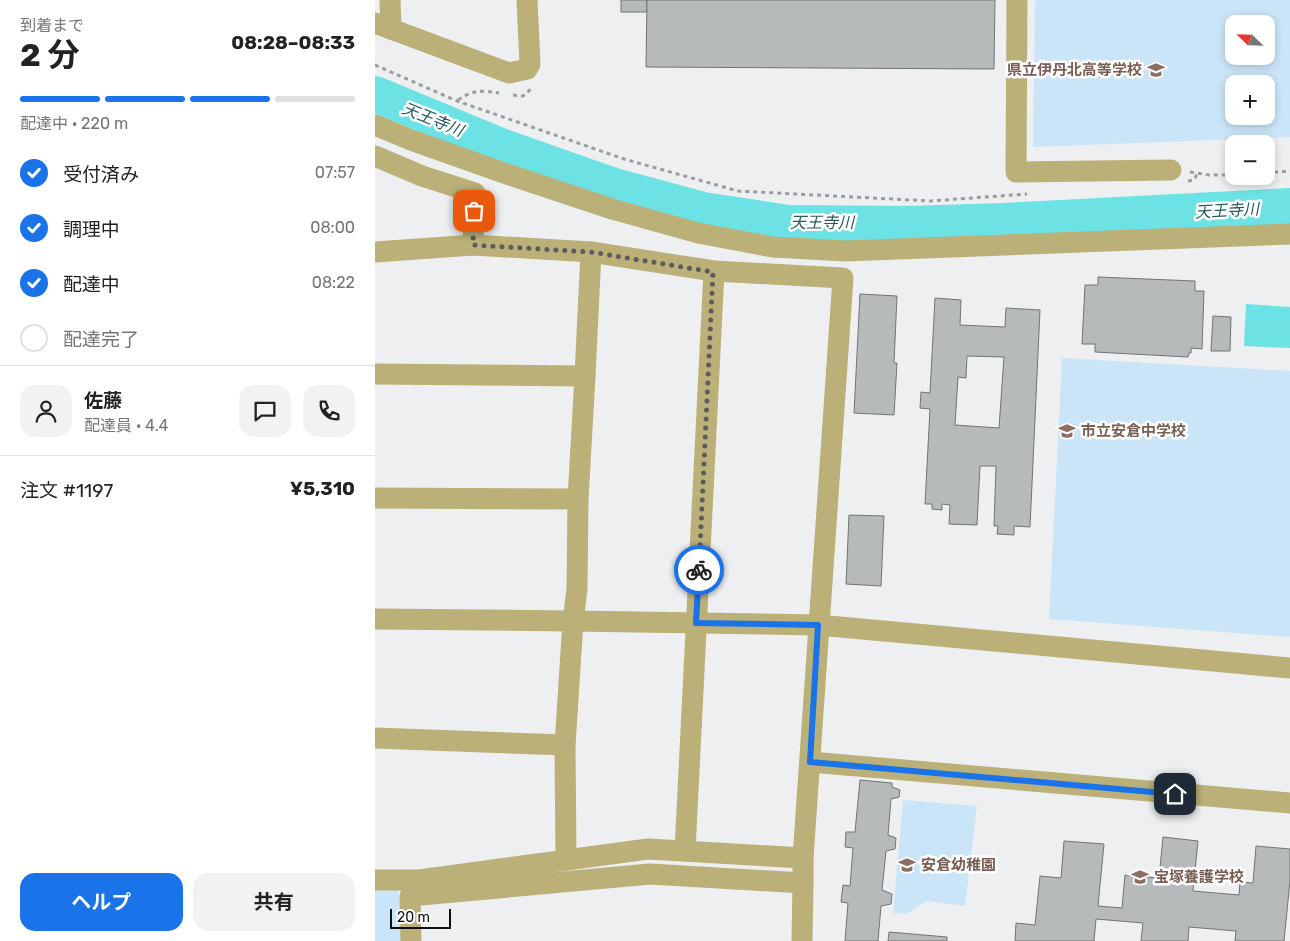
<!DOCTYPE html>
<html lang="ja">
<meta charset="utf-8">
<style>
body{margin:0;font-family:Rubik,"Noto Sans JP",sans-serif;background:#f2f2f2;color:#222;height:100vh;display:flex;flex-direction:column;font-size:19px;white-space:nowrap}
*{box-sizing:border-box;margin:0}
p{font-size:16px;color:#767676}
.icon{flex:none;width:28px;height:28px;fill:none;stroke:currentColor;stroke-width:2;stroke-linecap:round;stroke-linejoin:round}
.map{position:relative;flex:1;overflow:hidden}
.drawer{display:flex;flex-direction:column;background:#fff;width:375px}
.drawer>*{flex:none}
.needle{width:32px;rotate:293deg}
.tools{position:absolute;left:850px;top:15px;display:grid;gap:10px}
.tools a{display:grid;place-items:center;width:50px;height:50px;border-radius:10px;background:#fff;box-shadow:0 2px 8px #0003;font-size:25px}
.scale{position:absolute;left:15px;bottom:12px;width:61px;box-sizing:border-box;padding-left:5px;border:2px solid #0d0e0e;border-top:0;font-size:14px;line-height:18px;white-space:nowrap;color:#0d0e0e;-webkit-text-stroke:4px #fff;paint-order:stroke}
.pin{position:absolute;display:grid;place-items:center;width:42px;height:42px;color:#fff;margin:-21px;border-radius:10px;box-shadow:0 2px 8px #0006}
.courier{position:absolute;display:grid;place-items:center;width:50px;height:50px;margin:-25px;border:4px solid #1a73e8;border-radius:50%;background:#fff;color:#222;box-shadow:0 1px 6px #0007}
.head em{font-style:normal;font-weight:700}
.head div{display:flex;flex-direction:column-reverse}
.head{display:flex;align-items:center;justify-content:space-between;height:85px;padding:0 20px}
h1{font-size:32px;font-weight:700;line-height:38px}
.bar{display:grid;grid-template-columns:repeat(4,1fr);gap:8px 5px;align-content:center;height:60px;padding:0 20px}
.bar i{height:6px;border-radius:4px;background:#e0e0e0}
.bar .active{background:#1a73e8}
.bar p{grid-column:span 4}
.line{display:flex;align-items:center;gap:12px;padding:0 20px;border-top:1px solid #e0e0e0}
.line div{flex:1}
.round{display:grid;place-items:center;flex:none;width:52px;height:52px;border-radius:15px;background:#f2f2f2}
ol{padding:0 20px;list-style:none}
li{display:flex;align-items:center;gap:15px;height:55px}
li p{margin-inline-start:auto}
li .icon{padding:5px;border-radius:50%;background:#1a73e8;color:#fff;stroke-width:4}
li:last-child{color:#767676}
li i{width:28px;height:28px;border:2px solid #e0e0e0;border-radius:50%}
.cta{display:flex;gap:10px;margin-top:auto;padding:10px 20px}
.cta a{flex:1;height:58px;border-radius:15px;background:#1a73e8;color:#fff;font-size:20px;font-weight:700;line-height:58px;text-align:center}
.cta a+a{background:#f2f2f2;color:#222}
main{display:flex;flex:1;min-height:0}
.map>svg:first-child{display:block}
.green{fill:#cae4f8;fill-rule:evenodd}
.water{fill:#6ce2e4}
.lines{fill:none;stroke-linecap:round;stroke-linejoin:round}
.river{stroke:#6ce2e4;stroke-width:36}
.building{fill:#b7babb;stroke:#717475;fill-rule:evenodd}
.path{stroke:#9b9d9e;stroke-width:3;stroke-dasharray:4 4;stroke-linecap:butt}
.street{stroke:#bbb078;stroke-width:21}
.done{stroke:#5b5d5d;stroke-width:5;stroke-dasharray:0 9}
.route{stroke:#1a73e8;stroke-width:6}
.labels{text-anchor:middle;stroke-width:5;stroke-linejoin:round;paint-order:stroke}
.education-label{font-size:15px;font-weight:bold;fill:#785e54;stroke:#fff;text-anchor:start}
.water-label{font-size:16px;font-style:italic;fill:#275a5b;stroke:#fff}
</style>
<main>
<section class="drawer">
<div class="head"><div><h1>2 分</h1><p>到着まで</p></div><em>08:28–08:33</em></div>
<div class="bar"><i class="active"></i><i class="active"></i><i class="active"></i><i></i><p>配達中 · 220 m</p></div>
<ol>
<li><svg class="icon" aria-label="check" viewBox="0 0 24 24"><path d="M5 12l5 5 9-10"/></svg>受付済み<p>07:57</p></li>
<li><svg class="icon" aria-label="check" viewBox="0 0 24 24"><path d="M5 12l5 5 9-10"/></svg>調理中<p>08:00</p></li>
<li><svg class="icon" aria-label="check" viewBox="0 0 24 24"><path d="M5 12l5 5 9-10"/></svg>配達中<p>08:22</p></li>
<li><i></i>配達完了</li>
</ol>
<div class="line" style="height:90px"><a class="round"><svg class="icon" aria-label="person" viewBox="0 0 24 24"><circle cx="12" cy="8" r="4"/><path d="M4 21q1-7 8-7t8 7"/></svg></a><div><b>佐藤</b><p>配達員 · 4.4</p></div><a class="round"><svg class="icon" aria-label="chat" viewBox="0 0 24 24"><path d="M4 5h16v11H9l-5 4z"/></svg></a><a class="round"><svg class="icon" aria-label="phone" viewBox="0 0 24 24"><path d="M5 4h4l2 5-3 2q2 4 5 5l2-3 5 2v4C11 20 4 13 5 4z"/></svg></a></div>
<div class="line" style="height:65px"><div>注文 #1197</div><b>¥5,310</b></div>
<div class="cta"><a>ヘルプ</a><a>共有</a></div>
</section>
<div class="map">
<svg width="915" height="941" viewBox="0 0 915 941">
<rect width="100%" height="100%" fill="#edeff1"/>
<g class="green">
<path d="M660,0H915V137L658,147ZM859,24H891V56H859ZM859,84H891V116H859Z"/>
<polygon points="687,358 915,371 915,637 674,619"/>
<polygon points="528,800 602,806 590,906 552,901 531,914 518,913"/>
<polygon points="0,885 23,885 28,941 0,941"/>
</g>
<polygon class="water" points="871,304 915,307 915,348 869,346"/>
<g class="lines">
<polyline class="river" points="0,94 123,145 239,186 328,210 413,223 534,224 628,221 915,206"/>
</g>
<g class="building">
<rect x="246" y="0" width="26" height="12"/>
<polygon points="272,0 620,0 619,69 271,67"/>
<polygon points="723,277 820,281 820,291 829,291 827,349 816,348 816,353 814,353 813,357 720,352 720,344 707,344 710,285 723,285"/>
<polygon points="485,294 522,296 519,363 522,363 519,415 479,413"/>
<path d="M560,298L586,300L585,325L630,327L631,308L665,310L655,527L639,526V535L622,534L623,526H619L621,466H605L602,525L574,524L575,505L567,504V510L557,509V504H550L555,409L545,408L546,392L555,393ZM592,356L629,357L624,428L580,425L583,377L591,378Z"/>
<polygon points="838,316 856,317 855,351 836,351"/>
<polygon points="474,515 509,516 506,586 471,584"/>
<polygon points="485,780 517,783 517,787 525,790 524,797 516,799 513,835 521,838 520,849 511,851 507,890 517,894 516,904 506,906 503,941 470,941 473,903 466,902 468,885 475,886 478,848 470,847 471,832 480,832"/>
<polygon points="788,837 823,841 818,891 864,895 865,882 878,883 881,846 915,849 915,881 909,941 860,941 861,931 814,927 813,941 766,941 768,923 721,919 719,941 640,941 641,923 660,925 665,876 686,878 689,841 729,844 723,906 747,908 750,875 784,878"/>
<polygon points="514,932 572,937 572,941 513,941"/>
</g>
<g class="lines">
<g class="path">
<polyline points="0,65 82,101 249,159 363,191 555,201 652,194"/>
<polyline points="138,95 148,96 156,89"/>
<path d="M83,100C98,90 106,90 124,93"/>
<polyline points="815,172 834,175 859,175"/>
<polyline points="891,173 915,171"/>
<polyline points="813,181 819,180 822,174"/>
</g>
<g class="street">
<polyline points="15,0 16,29"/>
<polyline points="642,0 641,172 796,170"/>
<polyline points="0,23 134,73 152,69 155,64 152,0"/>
<polyline points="0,125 36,140 132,174 237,209 323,233 398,247 470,251 915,234"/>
<polyline points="0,156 47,176 100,193 98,245"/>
<polyline points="0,252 98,245 216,252 339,271 468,278 428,858 428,883"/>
<polyline points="0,374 210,376 203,499 0,498"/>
<polyline points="210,376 216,252"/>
<polyline points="203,499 202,589 198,621 443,625 915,668"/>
<polyline points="0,619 198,621 190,745 0,738"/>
<polyline points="190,745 191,860"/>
<polyline points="435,762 915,803"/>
<polyline points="310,851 339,271"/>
<polyline points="0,880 44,880 273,849 428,858"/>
<polyline points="36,941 35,896 275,874 428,883 427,941"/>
</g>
</g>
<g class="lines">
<polyline class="done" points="99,211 98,245 216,252 338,272 324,570"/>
<polyline class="route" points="324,570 321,623 443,625 435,762 800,794"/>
</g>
<defs>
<g id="school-bare" transform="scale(1.35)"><path d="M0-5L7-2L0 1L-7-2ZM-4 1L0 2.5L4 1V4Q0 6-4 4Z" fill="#8d6e63" stroke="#fff" stroke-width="2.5" paint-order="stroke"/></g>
</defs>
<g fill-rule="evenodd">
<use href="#school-bare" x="781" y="70"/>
<use href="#school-bare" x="692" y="431"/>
<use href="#school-bare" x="532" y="865"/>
<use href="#school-bare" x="765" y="877"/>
</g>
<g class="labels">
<g class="education-label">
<text x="767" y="75" text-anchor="end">県立伊丹北高等学校</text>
<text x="706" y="436">市立安倉中学校</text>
<text x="546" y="870">安倉幼稚園</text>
<text x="779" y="882">宝塚養護学校</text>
</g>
<g class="water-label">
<text transform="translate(58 119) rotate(22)" y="6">天王寺川</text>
<text transform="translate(852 210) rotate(-3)" y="6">天王寺川</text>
<text x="447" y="228">天王寺川</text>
</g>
</g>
</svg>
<div class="tools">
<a><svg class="needle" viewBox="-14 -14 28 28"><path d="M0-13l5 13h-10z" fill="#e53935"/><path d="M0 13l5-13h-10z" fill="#767676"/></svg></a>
<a>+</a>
<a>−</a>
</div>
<div class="scale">20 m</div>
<div class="pin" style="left:99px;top:211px;background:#ea580c"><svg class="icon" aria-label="bag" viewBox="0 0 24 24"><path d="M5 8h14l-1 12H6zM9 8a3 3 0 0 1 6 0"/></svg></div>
<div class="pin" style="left:800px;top:794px;background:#1f2937"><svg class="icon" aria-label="home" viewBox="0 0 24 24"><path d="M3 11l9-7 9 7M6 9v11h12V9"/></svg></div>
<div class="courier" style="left:324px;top:570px"><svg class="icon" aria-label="bike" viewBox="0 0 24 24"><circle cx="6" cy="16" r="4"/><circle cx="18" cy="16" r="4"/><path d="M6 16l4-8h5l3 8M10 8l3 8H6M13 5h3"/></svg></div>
</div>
</main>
